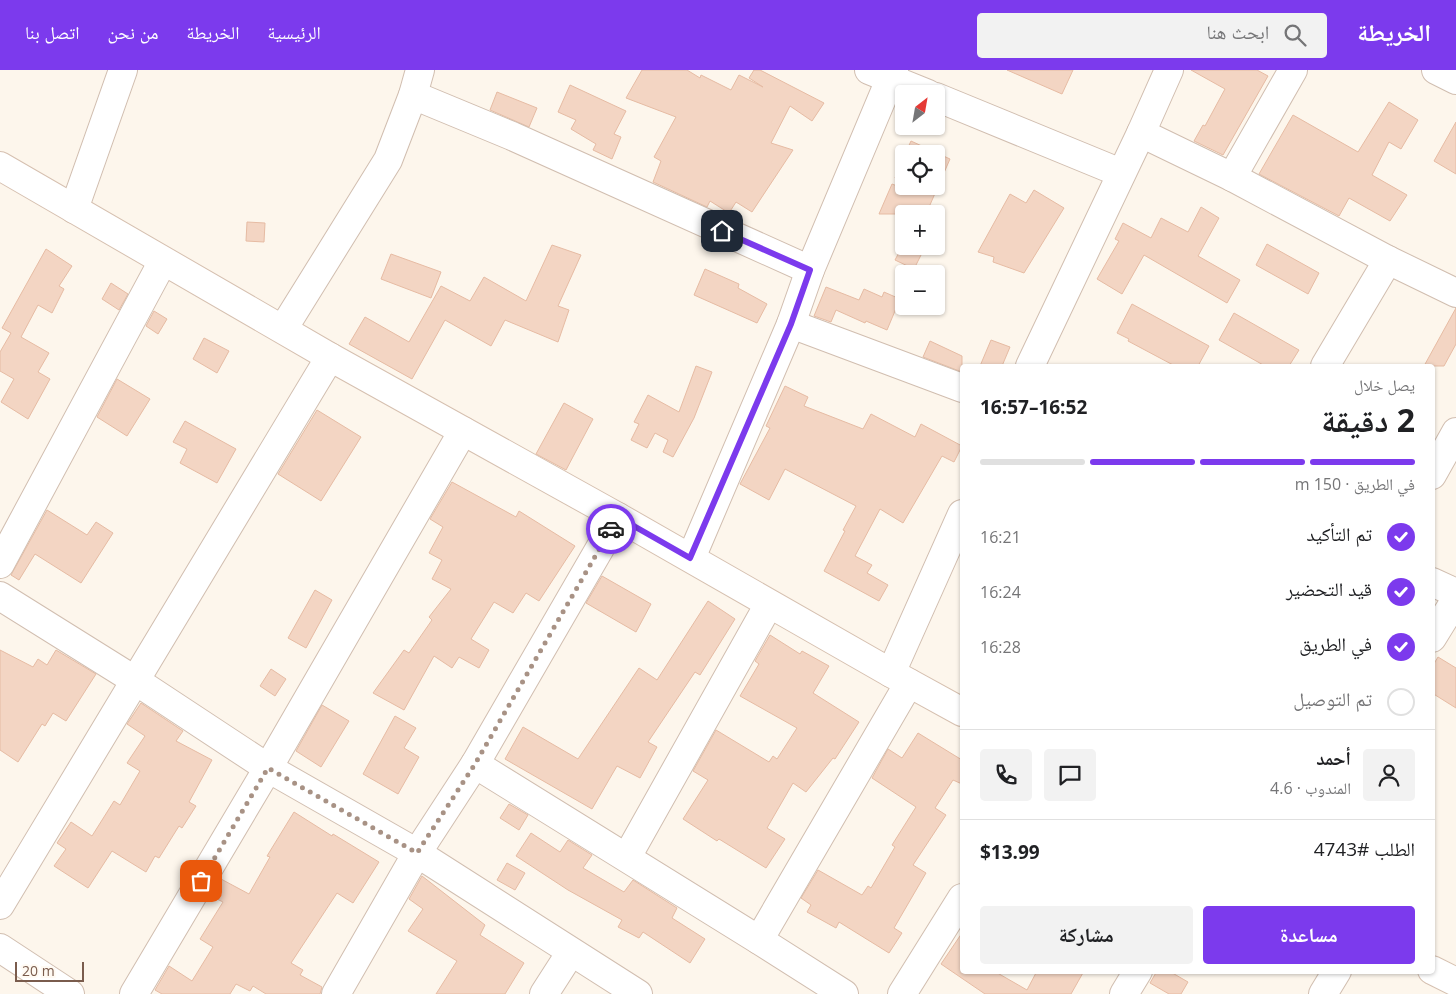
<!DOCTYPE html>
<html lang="ar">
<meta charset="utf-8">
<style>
body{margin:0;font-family:"Open Sans","Noto Naskh Arabic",sans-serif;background:#f2f2f2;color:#202124;direction:rtl;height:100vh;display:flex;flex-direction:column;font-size:19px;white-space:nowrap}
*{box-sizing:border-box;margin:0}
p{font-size:16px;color:#757577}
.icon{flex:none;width:28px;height:28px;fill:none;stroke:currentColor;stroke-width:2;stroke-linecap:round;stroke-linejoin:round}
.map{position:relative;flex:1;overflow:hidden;direction:ltr}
.details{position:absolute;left:960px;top:294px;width:475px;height:610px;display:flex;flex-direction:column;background:#fff;border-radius:5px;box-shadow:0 1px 4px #0004;direction:rtl}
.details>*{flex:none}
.needle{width:32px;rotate:31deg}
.tools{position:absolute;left:895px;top:15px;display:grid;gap:10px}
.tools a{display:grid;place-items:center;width:50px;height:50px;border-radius:5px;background:#fff;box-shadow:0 1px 4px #0004;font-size:25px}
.scale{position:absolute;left:15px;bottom:12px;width:69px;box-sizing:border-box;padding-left:5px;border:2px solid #7a5c4d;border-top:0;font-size:14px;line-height:18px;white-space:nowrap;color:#7a5c4d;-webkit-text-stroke:4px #fffaf3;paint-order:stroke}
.pin{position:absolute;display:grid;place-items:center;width:42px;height:42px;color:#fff;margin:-21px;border-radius:10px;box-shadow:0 2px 8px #0006}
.courier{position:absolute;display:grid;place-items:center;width:50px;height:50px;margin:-25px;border:4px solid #7c3aed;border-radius:50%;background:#fff;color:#222;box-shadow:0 1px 6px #0007}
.overview em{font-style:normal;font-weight:700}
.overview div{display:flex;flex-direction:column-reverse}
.overview{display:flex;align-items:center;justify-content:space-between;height:85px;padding:0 20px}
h1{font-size:32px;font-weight:700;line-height:38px}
.bar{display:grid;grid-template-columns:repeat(4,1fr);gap:8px 5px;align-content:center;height:60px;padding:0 20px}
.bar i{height:6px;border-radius:4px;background:#e0e0e0}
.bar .on{background:#7c3aed}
.bar p{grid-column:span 4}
.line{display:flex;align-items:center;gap:12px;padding:0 20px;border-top:1px solid #e0e0e0}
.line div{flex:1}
.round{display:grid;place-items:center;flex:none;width:52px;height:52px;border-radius:5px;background:#f2f2f2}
ol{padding:0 20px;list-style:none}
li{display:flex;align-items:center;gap:15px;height:55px}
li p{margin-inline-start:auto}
li .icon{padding:5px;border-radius:50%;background:#7c3aed;color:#fff;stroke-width:4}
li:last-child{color:#757577}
li i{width:28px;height:28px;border:2px solid #e0e0e0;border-radius:50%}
.button{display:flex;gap:10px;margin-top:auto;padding:10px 20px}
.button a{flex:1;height:58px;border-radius:5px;background:#7c3aed;color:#fff;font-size:20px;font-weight:700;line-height:58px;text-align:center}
.button a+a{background:#f2f2f2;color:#202124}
header{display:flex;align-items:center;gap:30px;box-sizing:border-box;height:70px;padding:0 25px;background:#7c3aed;color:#fff}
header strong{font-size:24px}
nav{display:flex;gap:28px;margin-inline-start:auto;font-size:18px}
.search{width:350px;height:45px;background:#f2f2f2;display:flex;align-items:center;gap:12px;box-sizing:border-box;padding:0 18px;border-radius:5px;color:#757577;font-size:19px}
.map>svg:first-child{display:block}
.building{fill:#f3d5c3;stroke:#e6bba3}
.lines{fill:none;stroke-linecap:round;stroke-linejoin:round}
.street-casing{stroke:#d1beb0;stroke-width:30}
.secondary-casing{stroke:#d6c0b0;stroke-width:30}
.street{stroke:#fff;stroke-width:28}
.secondary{stroke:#fff;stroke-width:28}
.done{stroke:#a89285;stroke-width:5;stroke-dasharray:0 9}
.route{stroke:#7c3aed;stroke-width:6}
</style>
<header>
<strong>الخريطة</strong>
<div class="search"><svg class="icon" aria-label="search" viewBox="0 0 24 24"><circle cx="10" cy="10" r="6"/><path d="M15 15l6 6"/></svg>ابحث هنا</div>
<nav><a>الرئيسية</a><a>الخريطة</a><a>من نحن</a><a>اتصل بنا</a></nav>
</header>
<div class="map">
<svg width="1456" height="924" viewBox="0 0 1456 924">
<rect width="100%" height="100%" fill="#fdf6ec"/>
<g class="building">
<polygon points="642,0 687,0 700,8 701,5 731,20 739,5 763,17 749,8 754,0 760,0 824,33 812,51 790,36 771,73 793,80 752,142 736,132 729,143 710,131 707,137 653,112 661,91 654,87 676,47 626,28"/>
<polygon points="1007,0 1073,0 1062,24"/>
<polygon points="1191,0 1257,0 1268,6 1223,85 1194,71 1203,55 1205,56 1225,19"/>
<polygon points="570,15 626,41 614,64 621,67 612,89 593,80 596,74 571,59 576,50 558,42"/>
<polygon points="497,22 537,38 529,57 490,40"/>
<polygon points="1389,32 1418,50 1401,79 1389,72 1372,105 1407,125 1390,151 1349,128 1339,146 1259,104 1293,45 1358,82"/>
<polygon points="1456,52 1456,104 1434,91"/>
<polygon points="911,71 950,89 926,144 879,144 892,114 910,121 911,119 906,116 936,116 936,84 905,84"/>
<polygon points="904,88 904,114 895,108"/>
<polygon points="1034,120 1064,138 1024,203 993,192 994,187 978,182 1010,124 1026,133"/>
<polygon points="1201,137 1219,148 1198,186 1240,210 1227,233 1144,185 1122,224 1097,209 1119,171 1115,169 1123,153 1151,168 1161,148 1188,162"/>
<polygon points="247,152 265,153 264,172 246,171"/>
<polygon points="904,173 904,176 925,177 914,199 895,190"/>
<polygon points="1267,174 1319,203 1308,224 1256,195"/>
<polygon points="552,175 581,185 558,236 569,240 558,272 505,250 491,276 445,250 412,309 349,274 365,247 409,272 441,216 470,231 484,207 526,231"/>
<polygon points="46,179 72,196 59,216 64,219 52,243 38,235 21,267 49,283 38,302 50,309 28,349 1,332 14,309 0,301 0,282 11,263 2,258"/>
<polygon points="391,184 441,202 431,228 381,209"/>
<polygon points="705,199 739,214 738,218 767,234 757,253 694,225"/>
<polygon points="111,213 128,224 119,240 102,229"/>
<polygon points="826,217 859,230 864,219 882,227 884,222 900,229 887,260 866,251 865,253 836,240 831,252 814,246"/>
<polygon points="1132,234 1209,276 1198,296 1175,296 1128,271 1129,269 1117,263"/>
<polygon points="1456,238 1456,274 1444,296 1424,296"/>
<polygon points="154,241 167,249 158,264 146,256"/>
<polygon points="1234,243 1299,280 1289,296 1265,296 1219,270"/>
<polygon points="204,268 229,281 217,303 193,289"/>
<polygon points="991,270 1010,277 1002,296 980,296"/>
<polygon points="930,271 962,286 962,302 923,287"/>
<polygon points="696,296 712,302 694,348 673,387 663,382 668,370 655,363 647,378 631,370 639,354 634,352 648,325 679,342"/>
<polygon points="117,309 150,329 127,366 97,347"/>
<polygon points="785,316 808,327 804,336 863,359 871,344 915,367 921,354 962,376 954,392 942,386 903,453 880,439 855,486 872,495 867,503 888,515 879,531 824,501 845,461 843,460 856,436 785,399 769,430 740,414 770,358 766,356"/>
<polygon points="564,333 593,349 566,400 536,384"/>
<polygon points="317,340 361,367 321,431 278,404"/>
<polygon points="185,351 236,379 217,413 180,393 187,379 173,372"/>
<polygon points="452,412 516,447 519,441 575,476 539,531 526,523 513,543 494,532 471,569 489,580 479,598 459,587 452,598 434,586 404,640 373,623 404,580 409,583 432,550 429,547 451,519 432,509 442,490 429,483 443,457 430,449"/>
<polygon points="47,440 87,465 96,452 113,463 81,513 35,484 19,510 11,505"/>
<polygon points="602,506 651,534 636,562 586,533"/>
<polygon points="315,520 332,530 306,578 288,568"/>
<polygon points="708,531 735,549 700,605 695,602 648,672 657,677 640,708 617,696 592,739 505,689 523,657 578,689 639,598 657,610"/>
<polygon points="770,565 800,584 802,581 829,596 813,623 859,652 835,689 833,688 806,722 793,713 767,758 785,769 766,798 719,769 717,771 683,749 708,710 693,701 716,660 769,692 773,686 777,689 797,658 740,626 759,594 755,591"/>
<polygon points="0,580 33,597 38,589 47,595 56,580 96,604 66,651 53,643 45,656 42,654 18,692 0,680"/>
<polygon points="1438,587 1456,598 1456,638 1432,623 1432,597"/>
<polygon points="271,599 286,609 275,626 260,616"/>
<polygon points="141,633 183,661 176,671 212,690 189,732 196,736 182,758 179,756 159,788 155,786 146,802 112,781 88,818 54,796 66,779 57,773 71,752 92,766 114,731 120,735 140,701 127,693 145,666 127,654"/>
<polygon points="322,635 349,651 321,697 296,681"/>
<polygon points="395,646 416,658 404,678 419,687 398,724 363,704"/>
<polygon points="918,663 962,690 962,714 953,710 935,738 946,745 913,795 926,803 894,858 902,863 889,883 839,852 836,858 807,842 811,835 801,828 818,800 862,825 868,816 871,818 895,777 892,775 916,737 872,708 888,679 902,688"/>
<polygon points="509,734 528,745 519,760 500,748"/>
<polygon points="294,742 332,766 333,764 379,792 353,833 337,823 291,893 303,900 300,905 322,917 320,924 266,924 253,916 250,921 236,914 230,924 162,924 155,920 169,896 192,911 213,877 200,869 223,832 211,826 221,809 249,824 270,787 267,786"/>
<polygon points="531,763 560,782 568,770 592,785 583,798 624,822 633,810 677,838 672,848 705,869 690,893 643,862 639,868 618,857 622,850 568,820 516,786"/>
<polygon points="507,793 525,803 515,820 497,810"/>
<polygon points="422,806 485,855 480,865 524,893 505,924 436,924 457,891 408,861 423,839 409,829"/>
<polygon points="962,863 962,901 994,901 1027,920 1037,901 1084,901 1071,924 985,924 941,894"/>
<polygon points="1157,901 1169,901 1188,912 1181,924 1169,924 1150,913"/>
</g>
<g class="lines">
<g class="street-casing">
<g id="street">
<polyline points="869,0 928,24"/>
<polyline points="1436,0 1456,10"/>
<polyline points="413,25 512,66 810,200"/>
<polyline points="936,27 1121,103"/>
<polyline points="1141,63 1232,107 1388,190 1456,223"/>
<polyline points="1232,107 1293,0"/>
<polyline points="74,139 123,0"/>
<polyline points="791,254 962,318"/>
<polyline points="283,259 388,90 413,25 420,0"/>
<polyline points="1030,296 1141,63 1169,0"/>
<polyline points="1325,296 1388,190"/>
<polyline points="1432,405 1456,362"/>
<polyline points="691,488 791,254 810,200 894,0"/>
<polyline points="0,494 163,191"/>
<polyline points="1432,512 1456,523"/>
<polyline points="0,526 136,611 268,698 417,783 638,924"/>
<polyline points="1432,568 1456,529"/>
<polyline points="891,603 962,444"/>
<polyline points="475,694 759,870 844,924"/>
<polyline points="627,787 769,534"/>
<polyline points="0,835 330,287"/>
<polyline points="759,870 909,613"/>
<polyline points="0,878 70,924"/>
<polyline points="134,924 268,698 463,361"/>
<polyline points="336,924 417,783 475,694 618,447"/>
<polyline points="544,924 571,882"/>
<polyline points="902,924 962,828"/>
<polyline points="1124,924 1138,901"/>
<polyline points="1323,924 1337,901"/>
</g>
</g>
<g class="secondary-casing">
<g id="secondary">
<polyline points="0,96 330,287 618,447 891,603 962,642"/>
<polyline points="1432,900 1456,912"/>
</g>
</g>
<use href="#street" class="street"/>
<use href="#secondary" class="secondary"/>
</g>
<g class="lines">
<polyline class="done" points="201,811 268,698 417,783 475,694 611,459"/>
<polyline class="route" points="611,459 618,447 690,488 791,254 810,200 722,161"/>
</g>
</svg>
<div class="tools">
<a><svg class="needle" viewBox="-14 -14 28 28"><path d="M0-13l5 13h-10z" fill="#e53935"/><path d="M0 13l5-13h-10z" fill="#757577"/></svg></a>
<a><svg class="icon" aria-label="locate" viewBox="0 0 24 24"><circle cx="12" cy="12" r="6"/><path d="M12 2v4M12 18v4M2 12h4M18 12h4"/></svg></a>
<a>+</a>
<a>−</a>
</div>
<div class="scale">20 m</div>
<div class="pin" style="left:201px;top:811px;background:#ea580c"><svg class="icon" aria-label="bag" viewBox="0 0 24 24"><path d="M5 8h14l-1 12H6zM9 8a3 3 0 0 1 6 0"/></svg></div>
<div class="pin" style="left:722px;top:161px;background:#1f2937"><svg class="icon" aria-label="home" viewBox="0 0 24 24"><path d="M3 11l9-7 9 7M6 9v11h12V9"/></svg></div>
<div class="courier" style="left:611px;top:459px"><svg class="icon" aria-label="car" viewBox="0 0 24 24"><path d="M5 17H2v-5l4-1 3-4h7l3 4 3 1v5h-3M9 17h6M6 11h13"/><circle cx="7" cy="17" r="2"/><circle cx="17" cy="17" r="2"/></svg></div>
<section class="details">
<div class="overview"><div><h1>2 دقيقة</h1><p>يصل خلال</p></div><em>16:52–16:57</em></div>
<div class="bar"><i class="on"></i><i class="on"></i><i class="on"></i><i></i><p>في الطريق · 150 m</p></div>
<ol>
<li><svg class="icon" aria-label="check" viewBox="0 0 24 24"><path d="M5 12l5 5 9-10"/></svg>تم التأكيد<p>16:21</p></li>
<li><svg class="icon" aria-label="check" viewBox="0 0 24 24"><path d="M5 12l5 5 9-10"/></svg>قيد التحضير<p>16:24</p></li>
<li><svg class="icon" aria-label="check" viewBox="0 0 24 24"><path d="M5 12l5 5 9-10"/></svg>في الطريق<p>16:28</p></li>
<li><i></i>تم التوصيل</li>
</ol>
<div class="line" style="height:90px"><a class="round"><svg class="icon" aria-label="person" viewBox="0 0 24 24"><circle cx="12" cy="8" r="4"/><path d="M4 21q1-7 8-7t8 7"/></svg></a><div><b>أحمد</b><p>المندوب · 4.6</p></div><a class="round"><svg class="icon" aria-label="chat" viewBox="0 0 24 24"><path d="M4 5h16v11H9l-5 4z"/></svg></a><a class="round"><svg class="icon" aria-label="phone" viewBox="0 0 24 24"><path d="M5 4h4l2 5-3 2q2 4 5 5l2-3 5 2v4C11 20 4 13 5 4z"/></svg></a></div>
<div class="line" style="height:65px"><div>الطلب #4743</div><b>$13.99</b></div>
<div class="button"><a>مساعدة</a><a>مشاركة</a></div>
</section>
</div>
